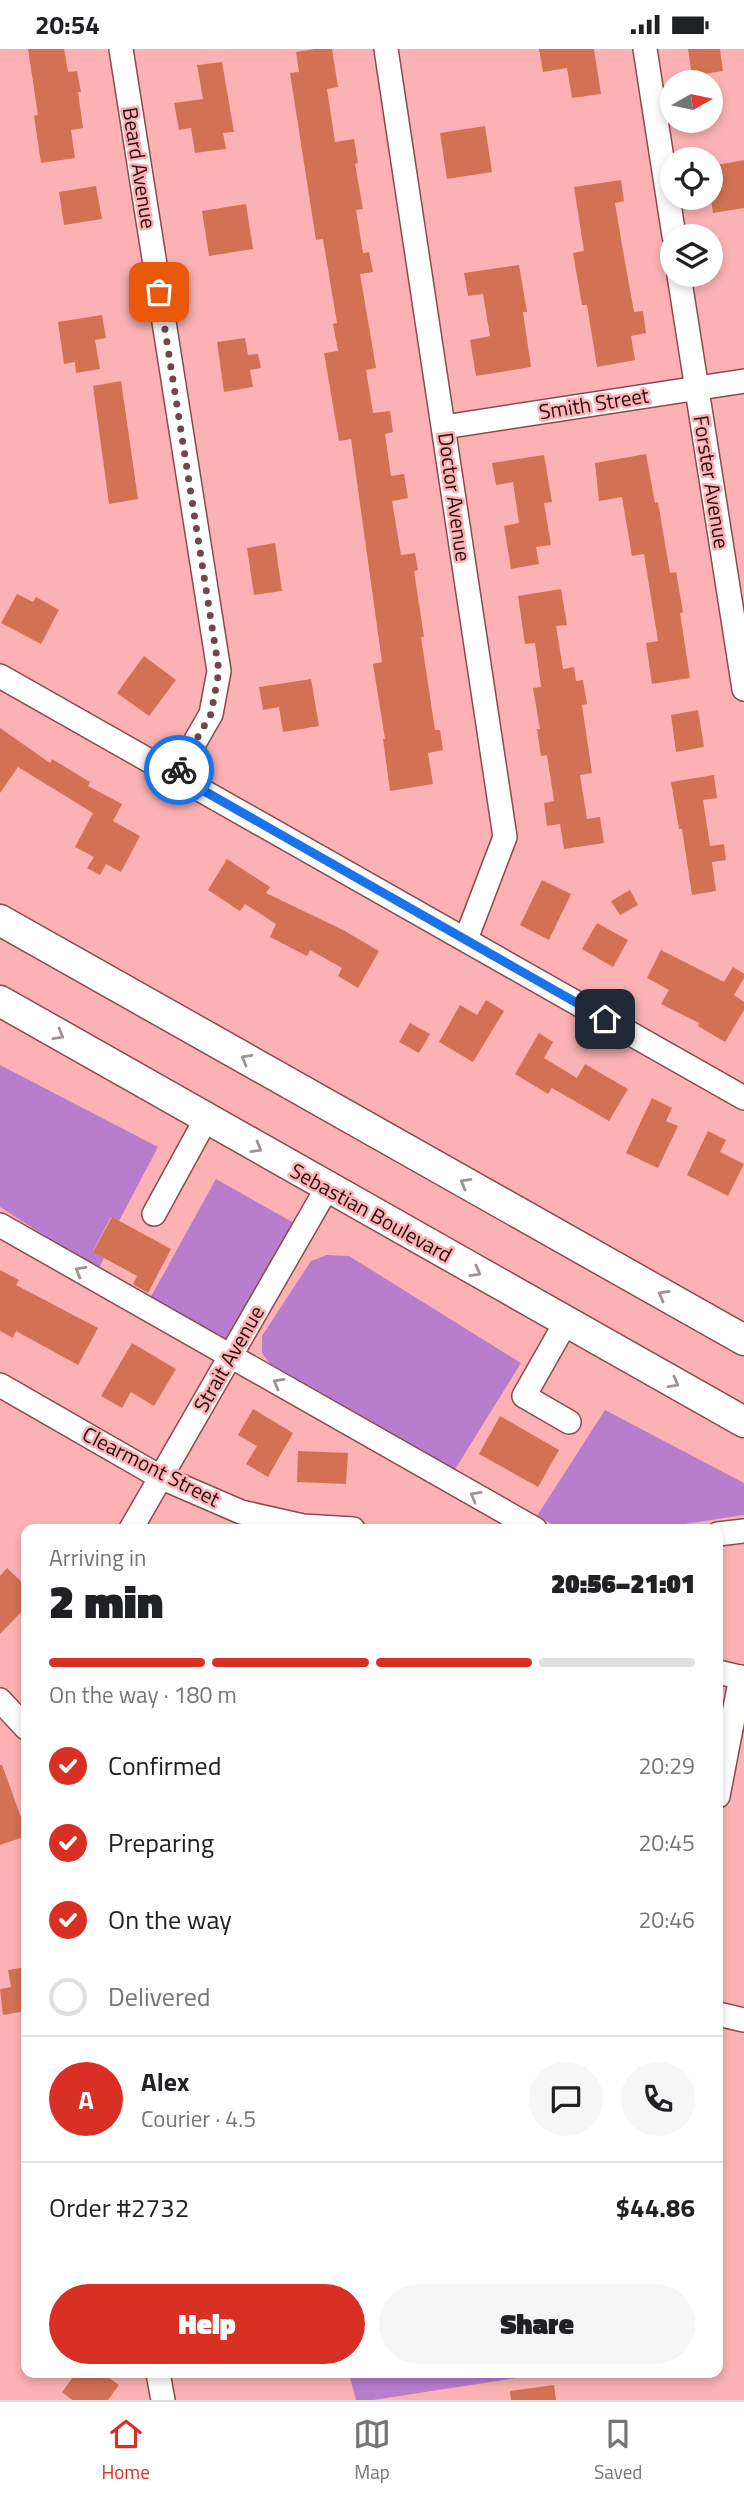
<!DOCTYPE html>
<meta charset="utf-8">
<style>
body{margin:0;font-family:"Titillium Web",sans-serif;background:#f6f6f6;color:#202124;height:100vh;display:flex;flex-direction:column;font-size:26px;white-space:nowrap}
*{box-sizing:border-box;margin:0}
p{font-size:23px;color:#757577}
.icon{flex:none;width:38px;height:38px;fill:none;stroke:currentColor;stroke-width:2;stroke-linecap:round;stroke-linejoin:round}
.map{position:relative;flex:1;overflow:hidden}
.side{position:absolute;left:21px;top:1475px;width:702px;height:854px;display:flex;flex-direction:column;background:#fff;border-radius:14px;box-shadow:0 4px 10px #0003}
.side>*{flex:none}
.needle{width:46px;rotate:81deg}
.fabs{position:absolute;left:660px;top:21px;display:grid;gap:14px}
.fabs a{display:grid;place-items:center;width:63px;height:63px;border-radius:50%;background:#fff;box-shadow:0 4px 10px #0003;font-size:35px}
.pin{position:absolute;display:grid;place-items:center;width:60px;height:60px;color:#fff;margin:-30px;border-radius:14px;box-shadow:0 4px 10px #0006}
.courier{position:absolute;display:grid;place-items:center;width:70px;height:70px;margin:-35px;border:5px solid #1a73e8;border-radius:50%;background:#fff;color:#222;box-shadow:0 2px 9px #0007}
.summary em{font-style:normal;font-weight:800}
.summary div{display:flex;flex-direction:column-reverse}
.summary{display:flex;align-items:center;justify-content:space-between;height:119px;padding:0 28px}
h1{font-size:46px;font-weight:800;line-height:52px}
.bar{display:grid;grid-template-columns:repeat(4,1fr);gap:10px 7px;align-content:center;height:84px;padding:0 28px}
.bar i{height:9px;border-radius:5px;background:#e0e0e0}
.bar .active{background:#d93025}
.bar p{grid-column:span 4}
.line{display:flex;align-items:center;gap:18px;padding:0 28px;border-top:2px solid #e0e0e0}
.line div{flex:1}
.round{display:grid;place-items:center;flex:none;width:74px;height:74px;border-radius:37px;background:#f6f6f6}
ol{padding:0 28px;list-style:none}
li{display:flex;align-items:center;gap:21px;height:77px}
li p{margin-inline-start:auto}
li .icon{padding:7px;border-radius:50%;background:#d93025;color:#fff;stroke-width:4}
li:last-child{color:#757577}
li i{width:38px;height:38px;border:4px solid #e0e0e0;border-radius:50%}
.primary-button{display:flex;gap:14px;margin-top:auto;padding:14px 28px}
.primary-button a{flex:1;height:80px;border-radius:42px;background:#d93025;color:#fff;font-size:28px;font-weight:800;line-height:80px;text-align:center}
.primary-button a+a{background:#f6f6f6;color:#202124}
.status{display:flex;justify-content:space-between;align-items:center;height:49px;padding:0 35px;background:#fff;direction:ltr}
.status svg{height:19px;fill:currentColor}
.dock{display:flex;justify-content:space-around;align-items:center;height:98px;border-top:2px solid #e0e0e0;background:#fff;font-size:19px;color:#757577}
.dock a{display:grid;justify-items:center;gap:4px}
.dock .active{color:#d93025}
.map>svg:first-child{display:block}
.forest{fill:#b87dcd}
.building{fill:#d37154}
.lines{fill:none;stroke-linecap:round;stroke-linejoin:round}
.minor-casing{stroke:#8b4a4e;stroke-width:26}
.major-casing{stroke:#8b4a4e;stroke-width:33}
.minor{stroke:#fff;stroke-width:23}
.major{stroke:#fff;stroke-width:30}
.oneway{stroke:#9e9393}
.done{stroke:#724749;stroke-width:7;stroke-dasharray:0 12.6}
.route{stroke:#1a73e8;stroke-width:9}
.labels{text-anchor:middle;stroke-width:5;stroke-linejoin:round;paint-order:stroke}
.street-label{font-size:21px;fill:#280e10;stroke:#fcb2b4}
</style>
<div class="status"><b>20:54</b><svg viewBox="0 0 49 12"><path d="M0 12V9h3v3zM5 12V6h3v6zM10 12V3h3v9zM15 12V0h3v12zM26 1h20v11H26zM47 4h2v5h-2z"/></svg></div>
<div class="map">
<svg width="744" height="2351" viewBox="0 0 744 2351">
<rect width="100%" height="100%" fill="#fcb2b4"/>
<g class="forest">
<polygon points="0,1016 158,1098 119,1172 111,1168 93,1202 104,1209 98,1221 0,1158"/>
<polygon points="216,1130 294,1174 227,1291 148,1253"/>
<polygon points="327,1206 349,1207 521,1314 454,1422 270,1315 262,1304 262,1287 311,1212"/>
<polygon points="605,1361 744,1434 744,1466 651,1480 561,1480 537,1467"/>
<polygon points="349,2324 542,2324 542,2325 373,2351 356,2351"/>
</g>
<g class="building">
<polygon points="28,0 64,0 68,23 77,22 81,43 78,43 83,79 71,81 75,109 41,114 34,67 38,66"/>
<polygon points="315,0 332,0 338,38 327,40 335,93 354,90 358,114 355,115 363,160 356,161 363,204 369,203 373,223 360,225 376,319 366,321 373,364 390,362 393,383 385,385 391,427 404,425 408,449 392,452 401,506 415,504 418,521 414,522 424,588 421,588 435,681 440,681 443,701 428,704 433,735 390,742 383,690 385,690 373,615 382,613 351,390 339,392 324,304 338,302 333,275 337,274 323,190 316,191 290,24 299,23 296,3"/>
<polygon points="539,0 594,0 601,45 572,49 567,19 543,23"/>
<polygon points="688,0 720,0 723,22 692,27"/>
<polygon points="222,13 234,83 223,84 226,100 195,104 191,79 179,81 174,54 203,50 197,16"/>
<polygon points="485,77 492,123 447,130 440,84"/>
<polygon points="744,111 744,159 713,164 710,143 721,141 717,116"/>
<polygon points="621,131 624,152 615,154 622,196 634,263 643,262 646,284 631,287 635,311 597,318 587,256 582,256 573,204 584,202 574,138"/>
<polygon points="96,137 102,170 64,176 59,143"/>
<polygon points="246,155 253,200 209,207 202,162"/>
<polygon points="519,216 527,263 523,263 531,318 476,327 470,291 490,287 483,245 468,247 464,224"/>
<polygon points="102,266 106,289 95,291 100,320 76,324 75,313 64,315 58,273"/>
<polygon points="245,289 248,306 258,305 261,319 250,321 253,338 224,343 217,293"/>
<polygon points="121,332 138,450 109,455 93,337"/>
<polygon points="646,405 655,454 658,453 670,524 676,523 683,563 680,564 690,629 652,635 646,594 658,592 644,505 632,507 622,448 599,452 595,414"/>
<polygon points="544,406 552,453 544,454 551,496 536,498 539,515 511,520 504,477 519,474 513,433 496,436 492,414"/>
<polygon points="275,494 282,542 254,546 247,499"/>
<polygon points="561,540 567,576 556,577 563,620 574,618 576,632 583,631 587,655 582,656 592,724 580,726 587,770 600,768 604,794 564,800 560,775 547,777 544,754 554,752 547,706 541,707 537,680 540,680 533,639 541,638 535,594 525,595 518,547"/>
<polygon points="17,545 33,553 36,548 59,561 41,595 1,574"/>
<polygon points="144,607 176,631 149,667 117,644"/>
<polygon points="311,630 319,677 283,683 279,658 263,661 259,638"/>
<polygon points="698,661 704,698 676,703 671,666"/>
<polygon points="0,679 50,714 52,710 90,733 88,737 122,755 113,772 140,787 121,823 106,815 100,826 87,819 94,808 75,798 93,764 18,718 0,744"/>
<polygon points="714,726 717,749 703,751 710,797 724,795 726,811 712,813 716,842 692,846 682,780 679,780 671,733"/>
<polygon points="227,810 270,838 266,844 343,881 379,902 358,939 338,927 342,919 310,901 307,907 270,888 276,875 245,855 240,862 208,841"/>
<polygon points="542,831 571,845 549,891 520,876"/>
<polygon points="630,841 638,856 620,866 611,852"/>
<polygon points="597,874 628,891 613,918 582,900"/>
<polygon points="661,901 724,933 733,918 744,925 744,929 734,946 744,953 744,961 725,993 698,977 699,974 661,955 669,941 647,929"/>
<polygon points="486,951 504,962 473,1013 439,993 460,956 477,966"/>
<polygon points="410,974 430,985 419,1004 399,993"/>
<polygon points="539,984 553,993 544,1009 577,1029 585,1015 628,1040 609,1072 552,1039 548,1045 515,1025"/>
<polygon points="652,1049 672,1059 666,1072 678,1077 658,1119 626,1104"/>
<polygon points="708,1082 726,1091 720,1103 744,1115 728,1147 687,1126"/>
<polygon points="112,1168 171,1200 148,1244 133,1235 137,1227 93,1203"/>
<polygon points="0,1221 19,1231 16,1236 98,1279 78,1316 16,1282 13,1289 0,1282"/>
<polygon points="132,1294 176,1320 154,1357 131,1343 122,1359 101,1347"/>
<polygon points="253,1360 293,1384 268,1428 246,1415 257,1397 238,1386"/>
<polygon points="500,1367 559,1401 538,1438 479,1405"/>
<polygon points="298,1402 348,1404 346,1435 297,1433"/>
<polygon points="7,1519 26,1537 26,1558 0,1585 0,1527"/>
<polygon points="0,1716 2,1716 26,1782 26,1787 0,1796"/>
<polygon points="26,1918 26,1962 3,1966 0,1940 11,1938 8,1921"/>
<polygon points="76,2324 102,2324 119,2336 108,2351 72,2351 62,2343"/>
<polygon points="554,2336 556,2351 511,2351 510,2342"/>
</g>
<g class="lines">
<g class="minor-casing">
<g id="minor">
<polyline points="121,0 219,622 211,665 176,726"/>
<polyline points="386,0 505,788 466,890"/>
<polyline points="645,0 674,187"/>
<polyline points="679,226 744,640"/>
<polyline points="444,378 744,332"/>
<polyline points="0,627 744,1049"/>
<polyline points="154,1165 206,1070"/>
<polyline points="0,1176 535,1480"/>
<polyline points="566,1273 524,1347 569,1373"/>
<polyline points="0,1336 160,1428 241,1463 303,1477 353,1480"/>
<polyline points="131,1480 327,1139"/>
<polyline points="718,1485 744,1482"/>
<polyline points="718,1623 744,1629"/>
<polyline points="0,1651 26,1679"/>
<polyline points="718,1747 741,1628"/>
<polyline points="718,1965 744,1971"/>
<polyline points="158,2324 163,2351"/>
</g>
</g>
<g class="major-casing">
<g id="major">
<polyline points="0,871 744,1291"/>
<polyline points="0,952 744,1373"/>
</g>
</g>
<use href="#minor" class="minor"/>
<use href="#major" class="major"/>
</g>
<defs><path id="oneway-chevron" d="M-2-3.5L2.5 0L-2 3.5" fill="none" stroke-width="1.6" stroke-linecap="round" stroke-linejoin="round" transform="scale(1.75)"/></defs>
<g class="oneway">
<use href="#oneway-chevron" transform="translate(59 986) rotate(30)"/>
<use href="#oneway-chevron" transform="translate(246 1010) rotate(-151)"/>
<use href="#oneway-chevron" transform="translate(257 1099) rotate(30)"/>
<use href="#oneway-chevron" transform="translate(465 1134) rotate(-151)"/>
<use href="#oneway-chevron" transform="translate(80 1222) rotate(-150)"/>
<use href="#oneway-chevron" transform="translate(476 1223) rotate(29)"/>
<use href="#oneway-chevron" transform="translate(663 1246) rotate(-151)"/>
<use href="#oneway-chevron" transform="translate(278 1334) rotate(-150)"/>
<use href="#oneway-chevron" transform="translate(674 1334) rotate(29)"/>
<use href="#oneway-chevron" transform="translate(475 1447) rotate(-150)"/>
</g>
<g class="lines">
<polyline class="done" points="159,243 219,622 211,665 179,721"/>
<polyline class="route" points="179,721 176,726 605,970"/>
</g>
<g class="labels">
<g class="street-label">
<text transform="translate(139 119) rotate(81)" y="7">Beard Avenue</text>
<text transform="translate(594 355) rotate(-9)" y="7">Smith Street</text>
<text transform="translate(711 433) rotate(81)" y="7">Forster Avenue</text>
<text transform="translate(454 448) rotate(82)" y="7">Doctor Avenue</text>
<text transform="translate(371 1164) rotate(29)" y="7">Sebastian Boulevard</text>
<text transform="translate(229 1310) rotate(-60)" y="7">Strait Avenue</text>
<text transform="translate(151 1418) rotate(27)" y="7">Clearmont Street</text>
</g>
</g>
</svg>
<div class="fabs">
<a><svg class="needle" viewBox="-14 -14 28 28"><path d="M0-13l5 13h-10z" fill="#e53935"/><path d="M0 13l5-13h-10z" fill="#757577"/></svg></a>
<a><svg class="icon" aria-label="locate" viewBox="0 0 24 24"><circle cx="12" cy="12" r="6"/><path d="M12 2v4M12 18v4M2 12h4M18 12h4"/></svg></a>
<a><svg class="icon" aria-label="layers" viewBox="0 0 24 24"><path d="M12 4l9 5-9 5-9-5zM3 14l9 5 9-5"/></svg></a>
</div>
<div class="pin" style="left:159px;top:243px;background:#ea580c"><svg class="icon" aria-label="bag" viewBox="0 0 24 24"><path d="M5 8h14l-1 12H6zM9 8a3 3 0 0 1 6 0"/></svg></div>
<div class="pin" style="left:605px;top:970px;background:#1f2937"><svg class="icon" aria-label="home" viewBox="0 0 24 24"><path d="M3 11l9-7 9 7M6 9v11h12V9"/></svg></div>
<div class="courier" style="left:179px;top:721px"><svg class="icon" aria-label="bike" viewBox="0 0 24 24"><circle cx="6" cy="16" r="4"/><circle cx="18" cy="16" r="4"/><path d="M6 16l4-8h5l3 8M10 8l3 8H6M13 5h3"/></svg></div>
<section class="side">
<div class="summary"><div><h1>2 min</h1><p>Arriving in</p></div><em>20:56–21:01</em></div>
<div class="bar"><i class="active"></i><i class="active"></i><i class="active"></i><i></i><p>On the way · 180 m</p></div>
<ol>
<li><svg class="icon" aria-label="check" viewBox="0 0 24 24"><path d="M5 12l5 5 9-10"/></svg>Confirmed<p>20:29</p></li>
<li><svg class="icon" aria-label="check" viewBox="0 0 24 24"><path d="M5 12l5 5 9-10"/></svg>Preparing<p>20:45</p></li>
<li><svg class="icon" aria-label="check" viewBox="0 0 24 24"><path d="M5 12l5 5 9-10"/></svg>On the way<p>20:46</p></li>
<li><i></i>Delivered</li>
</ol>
<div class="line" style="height:126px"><b class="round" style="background:#d93025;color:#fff">A</b><div><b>Alex</b><p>Courier · 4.5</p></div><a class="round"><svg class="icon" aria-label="chat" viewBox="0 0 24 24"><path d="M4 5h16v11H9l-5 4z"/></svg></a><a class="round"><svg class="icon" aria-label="phone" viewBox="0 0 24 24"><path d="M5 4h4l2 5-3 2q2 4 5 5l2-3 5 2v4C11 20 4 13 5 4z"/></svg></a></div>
<div class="line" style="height:91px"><div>Order #2732</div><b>$44.86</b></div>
<div class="primary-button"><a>Help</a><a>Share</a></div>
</section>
</div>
<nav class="dock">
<a class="active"><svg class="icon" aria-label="home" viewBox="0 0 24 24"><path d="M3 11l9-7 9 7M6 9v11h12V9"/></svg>Home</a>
<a><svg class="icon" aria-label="map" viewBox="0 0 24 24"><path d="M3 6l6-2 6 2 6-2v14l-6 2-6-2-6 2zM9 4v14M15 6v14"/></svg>Map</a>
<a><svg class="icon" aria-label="saved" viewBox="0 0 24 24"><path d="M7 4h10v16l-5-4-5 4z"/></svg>Saved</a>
</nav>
